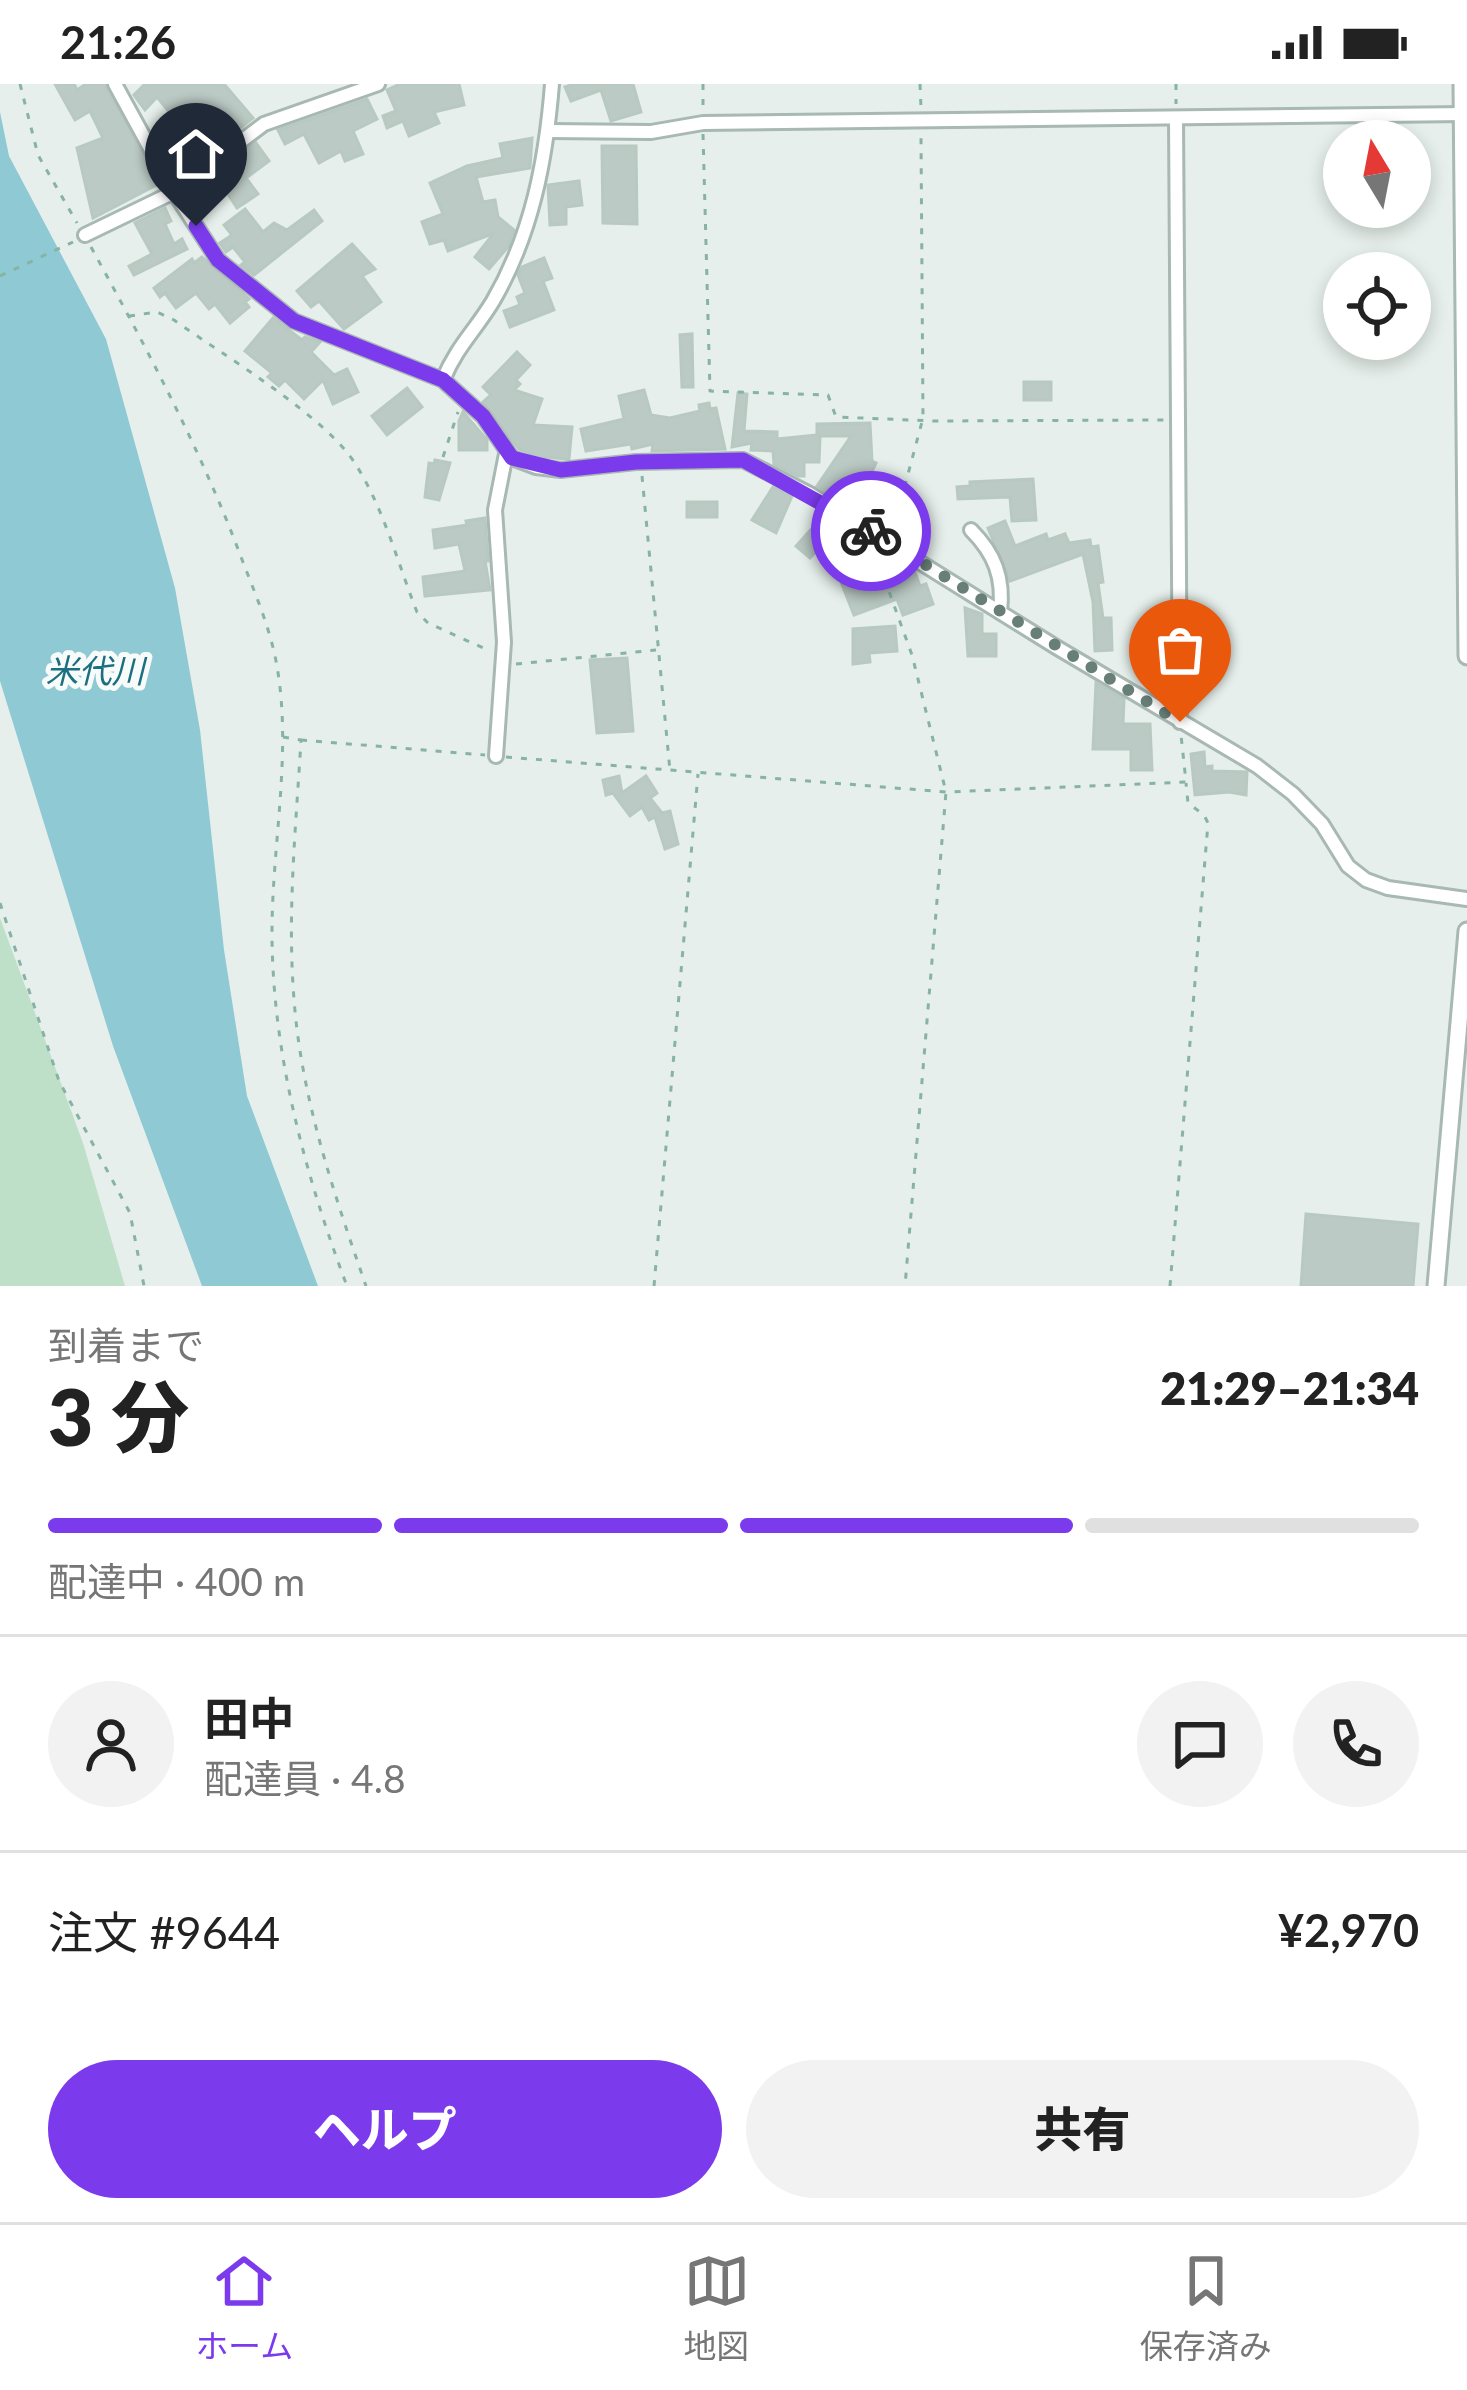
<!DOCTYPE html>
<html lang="ja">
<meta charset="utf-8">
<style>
body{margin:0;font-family:Lato,"Noto Sans JP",sans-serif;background:#f2f2f2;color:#222;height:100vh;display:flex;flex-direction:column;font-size:45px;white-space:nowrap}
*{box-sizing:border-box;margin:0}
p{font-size:39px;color:#767676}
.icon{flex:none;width:66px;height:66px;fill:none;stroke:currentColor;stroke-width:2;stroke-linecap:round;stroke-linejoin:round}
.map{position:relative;height:1202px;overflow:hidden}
.details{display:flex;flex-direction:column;background:#fff;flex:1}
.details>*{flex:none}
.needle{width:78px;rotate:350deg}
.fabs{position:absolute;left:1323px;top:36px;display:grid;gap:24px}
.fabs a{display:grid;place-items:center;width:108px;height:108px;border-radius:50%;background:#fff;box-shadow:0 6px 18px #0003;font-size:60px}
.pin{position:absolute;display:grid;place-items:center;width:102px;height:102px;color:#fff;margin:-123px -51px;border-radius:50% 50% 50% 0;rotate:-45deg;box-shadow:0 0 12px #0007}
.pin .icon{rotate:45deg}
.courier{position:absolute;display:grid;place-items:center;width:120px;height:120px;margin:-60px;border:9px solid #7c3aed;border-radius:50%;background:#fff;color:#222;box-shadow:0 3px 15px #0007}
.head em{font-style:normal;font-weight:800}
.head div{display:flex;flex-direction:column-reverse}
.head{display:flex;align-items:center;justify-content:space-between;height:204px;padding:0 48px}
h1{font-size:78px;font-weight:800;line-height:90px}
.bar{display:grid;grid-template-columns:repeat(4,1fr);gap:18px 12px;align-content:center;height:144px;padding:0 48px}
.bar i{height:15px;border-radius:9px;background:#e0e0e0}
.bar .current{background:#7c3aed}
.bar p{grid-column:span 4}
.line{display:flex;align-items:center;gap:30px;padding:0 48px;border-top:3px solid #e0e0e0}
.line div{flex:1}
.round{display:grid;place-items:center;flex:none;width:126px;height:126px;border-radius:63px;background:#f2f2f2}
.action{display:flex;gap:24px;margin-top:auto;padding:24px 48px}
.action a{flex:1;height:138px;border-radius:72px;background:#7c3aed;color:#fff;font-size:48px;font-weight:800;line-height:138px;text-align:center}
.action a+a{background:#f2f2f2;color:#222}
.status{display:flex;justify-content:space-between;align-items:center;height:84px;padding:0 60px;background:#fff;direction:ltr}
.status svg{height:33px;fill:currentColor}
.tabs{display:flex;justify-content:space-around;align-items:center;height:168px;border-top:3px solid #e0e0e0;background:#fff;font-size:33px;color:#767676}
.tabs a{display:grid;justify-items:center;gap:6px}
.tabs .current{color:#7c3aed}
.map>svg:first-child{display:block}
.green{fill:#bfe0c8}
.water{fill:#8ec9d4}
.building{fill:#bbcac4;stroke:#b8c9c2;stroke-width:3}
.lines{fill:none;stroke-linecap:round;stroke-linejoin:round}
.minor-casing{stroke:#a8b8b2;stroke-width:18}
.tertiary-casing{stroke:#a8b8b2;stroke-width:21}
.path{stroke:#86b3a5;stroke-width:3;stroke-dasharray:6 9;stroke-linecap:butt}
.minor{stroke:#fff;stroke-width:12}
.tertiary{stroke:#fff;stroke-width:15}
.done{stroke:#687f78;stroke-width:12;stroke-dasharray:0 21.6}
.route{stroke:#7c3aed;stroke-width:15}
.labels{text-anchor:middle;stroke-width:10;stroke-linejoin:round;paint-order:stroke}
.water-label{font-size:33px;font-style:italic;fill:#1c6f80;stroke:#f7fbf9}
</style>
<div class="status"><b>21:26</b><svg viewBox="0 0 49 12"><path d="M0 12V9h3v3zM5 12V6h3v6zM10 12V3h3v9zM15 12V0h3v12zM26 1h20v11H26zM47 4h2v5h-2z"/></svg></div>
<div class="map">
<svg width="1467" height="1202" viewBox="0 0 1467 1202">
<rect width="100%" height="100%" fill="#e6efeb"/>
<polygon class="green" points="0,834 83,1059 125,1202 0,1202"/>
<polygon class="water" points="0,28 9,72 106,255 175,504 200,646 224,866 247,1012 318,1202 202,1202 113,962 0,597"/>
<g class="building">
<polygon points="55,0 74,0 77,6 86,0 105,0 158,100 93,134 77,64 103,54 90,27 75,36"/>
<polygon points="145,0 224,0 253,34 194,80 181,62 166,72 159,59 165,55 159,46 175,35 157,13 145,26 134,11"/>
<polygon points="400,0 459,0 464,21 434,28 439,39 409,52 403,37 387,44 383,32 396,27 387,6"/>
<polygon points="574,0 633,0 641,28 611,37 601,6 571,17 565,3"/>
<polygon points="367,15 377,35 353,47 363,70 345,77 341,67 319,79 304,50 285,60 278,46"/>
<polygon points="532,54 530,84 476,93 483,118 495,116 498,133 514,146 508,163 489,185 475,173 494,149 448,167 444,156 430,160 422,138 443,130 430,99 467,82 503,74 500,60"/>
<polygon points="256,59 269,77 246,94 258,110 237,124 224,104 197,124 191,115 206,104 202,100"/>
<polygon points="602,62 636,62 637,140 603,139"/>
<polygon points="579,97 582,121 566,123 566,140 550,141 548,101"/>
<polygon points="165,124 171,137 165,140 174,160 182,155 187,165 134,191 129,182 152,170 135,139"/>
<polygon points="245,125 263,148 274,139 287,146 314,126 322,137 254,191 241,181 245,178 233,163 226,168 220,159 232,151 224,141"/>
<polygon points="352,160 375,185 362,192 381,218 344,245 319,217 311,223 297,207"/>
<polygon points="202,173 249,215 245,218 249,223 230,239 215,220 209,225 196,209 176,224 165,209 160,213 154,204 192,175 194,179"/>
<polygon points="544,174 552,194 543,197 554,226 510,243 504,227 520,221 517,213 525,209 518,191 522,183"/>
<polygon points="273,234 302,256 305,253 320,258 311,268 334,291 347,285 358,308 333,320 323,296 304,315 285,296 279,302 268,293 272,289 245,267"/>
<polygon points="692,250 693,303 682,303 680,251"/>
<polygon points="517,268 530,281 516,296 520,300 514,306 542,315 533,341 572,343 569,375 538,373 519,365 483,318 491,311 483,303"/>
<rect x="1024" y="298" width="27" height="18"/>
<polygon points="407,304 422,323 387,351 372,332"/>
<polygon points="644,306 651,331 670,334 700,327 699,321 709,319 710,325 716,324 725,365 652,367 653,360 632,365 631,360 586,367 581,345 624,335 619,312"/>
<polygon points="738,309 747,310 744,347 777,348 777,355 817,351 817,340 870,339 872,377 876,379 868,396 877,402 867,415 873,419 864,431 817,402 851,352 820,352 819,378 804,378 804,392 798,392 774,380 773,367 751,366 752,359 732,363"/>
<polygon points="463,328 487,356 487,366 459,366 459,337"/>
<polygon points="435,376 450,379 439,416 425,413 429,379 434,380"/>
<polygon points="1033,395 1036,436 1012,437 1010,413 958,415 957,403 970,402 970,398"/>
<polygon points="773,403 792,412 776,449 752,436"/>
<rect x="687" y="418" width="30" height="15"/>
<polygon points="824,431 865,459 862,462 869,479 889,472 900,478 904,489 915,488 920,502 926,500 933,520 903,531 897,515 854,531 825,457 810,474 796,462"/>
<polygon points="485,434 488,477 485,477 490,506 425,512 423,493 465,487 459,460 435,464 433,446 467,441 466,437"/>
<polygon points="1005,437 1015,462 1046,450 1048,456 1065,450 1069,459 1090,456 1091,463 1098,462 1103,498 1098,499 1103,534 1111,534 1112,566 1095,567 1093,518 1083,470 1010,497 988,444"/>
<polygon points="965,524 982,530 982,550 996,550 996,572 968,572"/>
<polygon points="895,542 897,567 869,569 870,578 853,580 853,545"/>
<polygon points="627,574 633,647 597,649 590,576"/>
<polygon points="1096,599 1124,615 1123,640 1150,640 1152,686 1131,686 1131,665 1093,665"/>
<polygon points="1204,668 1205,683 1212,682 1212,687 1247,688 1246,711 1229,708 1195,711 1191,670"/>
<polygon points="619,692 622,709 646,692 657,709 650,714 662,729 670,727 678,760 665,765 655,733 649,736 642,723 630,732 613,709 606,711 603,696"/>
<polygon points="1306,1130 1418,1140 1413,1202 1301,1202"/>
</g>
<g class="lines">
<g class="minor-casing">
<g id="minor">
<polyline points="115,0 174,108 218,176 294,237 443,296 483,332 512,374 536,383 561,386 636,378 743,376 810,410 1056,563 1257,682 1293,710 1322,740 1348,782 1366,796 1388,804 1467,815"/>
<polyline points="1176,34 1180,638"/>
<polyline points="548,47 651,48 703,39 1466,30"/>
<polyline points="85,151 174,108 264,40 378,0"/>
<path d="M443,296C457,262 475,247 493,217C532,150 546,76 552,0"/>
<path d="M971,446C995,470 1004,494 1000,528"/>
<polyline points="496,672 504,558 495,426 506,370"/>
</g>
</g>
<g class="tertiary-casing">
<g id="tertiary">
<polyline points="1462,0 1467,572"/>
<polyline points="1436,1202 1467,847"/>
</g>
</g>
<g class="path">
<polyline points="20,0 38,71 77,139"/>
<polyline points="703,0 703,28"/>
<polyline points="920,0 921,24"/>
<polyline points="1176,0 1176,20"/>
<polyline points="703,50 710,307 828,311 836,333 934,337 1166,336"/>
<path d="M91,163C146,263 201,366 241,473C254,507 269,541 276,577C293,665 272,759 272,848C272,968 305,1091 347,1202"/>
<polyline points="0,192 73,158"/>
<path d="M129,232L157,228L174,236C223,271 327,333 356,381C384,425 398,480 417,528L428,539L490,567"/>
<polyline points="443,373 458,328"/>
<polyline points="642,392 670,687"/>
<polyline points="881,441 904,405 923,334 921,52"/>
<polyline points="874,466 912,571 946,708 905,1202"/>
<polyline points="516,580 656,566"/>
<path d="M283,653L301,656C296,742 287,829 294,915C301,1013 334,1110 366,1202"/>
<polyline points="301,656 485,671"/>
<polyline points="506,673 946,708 1186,698 1181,651"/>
<polyline points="0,819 59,997 130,1129 144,1202"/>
<polyline points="654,1202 698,690"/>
<polyline points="1170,1202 1208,739 1204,731 1188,719 1186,699"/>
</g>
<use href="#minor" class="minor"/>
<use href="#tertiary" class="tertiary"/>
</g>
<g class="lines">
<polyline class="done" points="871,447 1180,638"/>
<polyline class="route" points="196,142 218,176 294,237 443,296 483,332 512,374 561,386 636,378 743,376 871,447"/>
</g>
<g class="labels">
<g class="water-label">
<text x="95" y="599">米代川</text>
</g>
</g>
</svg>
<div class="fabs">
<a><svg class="needle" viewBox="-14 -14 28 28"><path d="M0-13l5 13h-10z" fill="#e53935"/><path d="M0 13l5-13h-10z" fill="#767676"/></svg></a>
<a><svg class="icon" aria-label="locate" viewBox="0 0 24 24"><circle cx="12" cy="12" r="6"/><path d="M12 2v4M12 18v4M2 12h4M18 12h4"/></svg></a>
</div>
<div class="pin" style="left:1180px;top:638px;background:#ea580c"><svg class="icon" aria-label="bag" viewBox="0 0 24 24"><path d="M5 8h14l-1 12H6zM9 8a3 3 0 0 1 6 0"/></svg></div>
<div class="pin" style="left:196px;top:142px;background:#1f2937"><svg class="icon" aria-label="home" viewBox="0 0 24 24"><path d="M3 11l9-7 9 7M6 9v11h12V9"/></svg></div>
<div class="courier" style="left:871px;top:447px"><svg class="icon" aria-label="bike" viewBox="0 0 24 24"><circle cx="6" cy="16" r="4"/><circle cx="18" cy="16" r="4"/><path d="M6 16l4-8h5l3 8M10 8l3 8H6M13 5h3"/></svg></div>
</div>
<section class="details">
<div class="head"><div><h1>3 分</h1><p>到着まで</p></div><em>21:29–21:34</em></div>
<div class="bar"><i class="current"></i><i class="current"></i><i class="current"></i><i></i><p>配達中 · 400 m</p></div>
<div class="line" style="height:216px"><a class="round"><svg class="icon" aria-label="person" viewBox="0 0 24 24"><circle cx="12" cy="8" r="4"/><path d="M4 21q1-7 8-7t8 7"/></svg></a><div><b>田中</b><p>配達員 · 4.8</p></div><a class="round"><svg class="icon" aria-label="chat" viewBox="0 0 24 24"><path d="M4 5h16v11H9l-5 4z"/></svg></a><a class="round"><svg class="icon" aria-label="phone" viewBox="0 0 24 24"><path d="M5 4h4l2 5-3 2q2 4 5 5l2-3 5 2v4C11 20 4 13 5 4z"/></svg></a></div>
<div class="line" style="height:156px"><div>注文 #9644</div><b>¥2,970</b></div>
<div class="action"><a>ヘルプ</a><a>共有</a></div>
</section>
<nav class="tabs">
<a class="current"><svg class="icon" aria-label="home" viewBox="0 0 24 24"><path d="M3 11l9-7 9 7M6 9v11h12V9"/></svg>ホーム</a>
<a><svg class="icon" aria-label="map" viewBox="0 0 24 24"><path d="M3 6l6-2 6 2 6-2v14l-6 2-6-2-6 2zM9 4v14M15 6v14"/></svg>地図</a>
<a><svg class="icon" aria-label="saved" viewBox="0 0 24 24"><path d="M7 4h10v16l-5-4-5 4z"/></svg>保存済み</a>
</nav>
